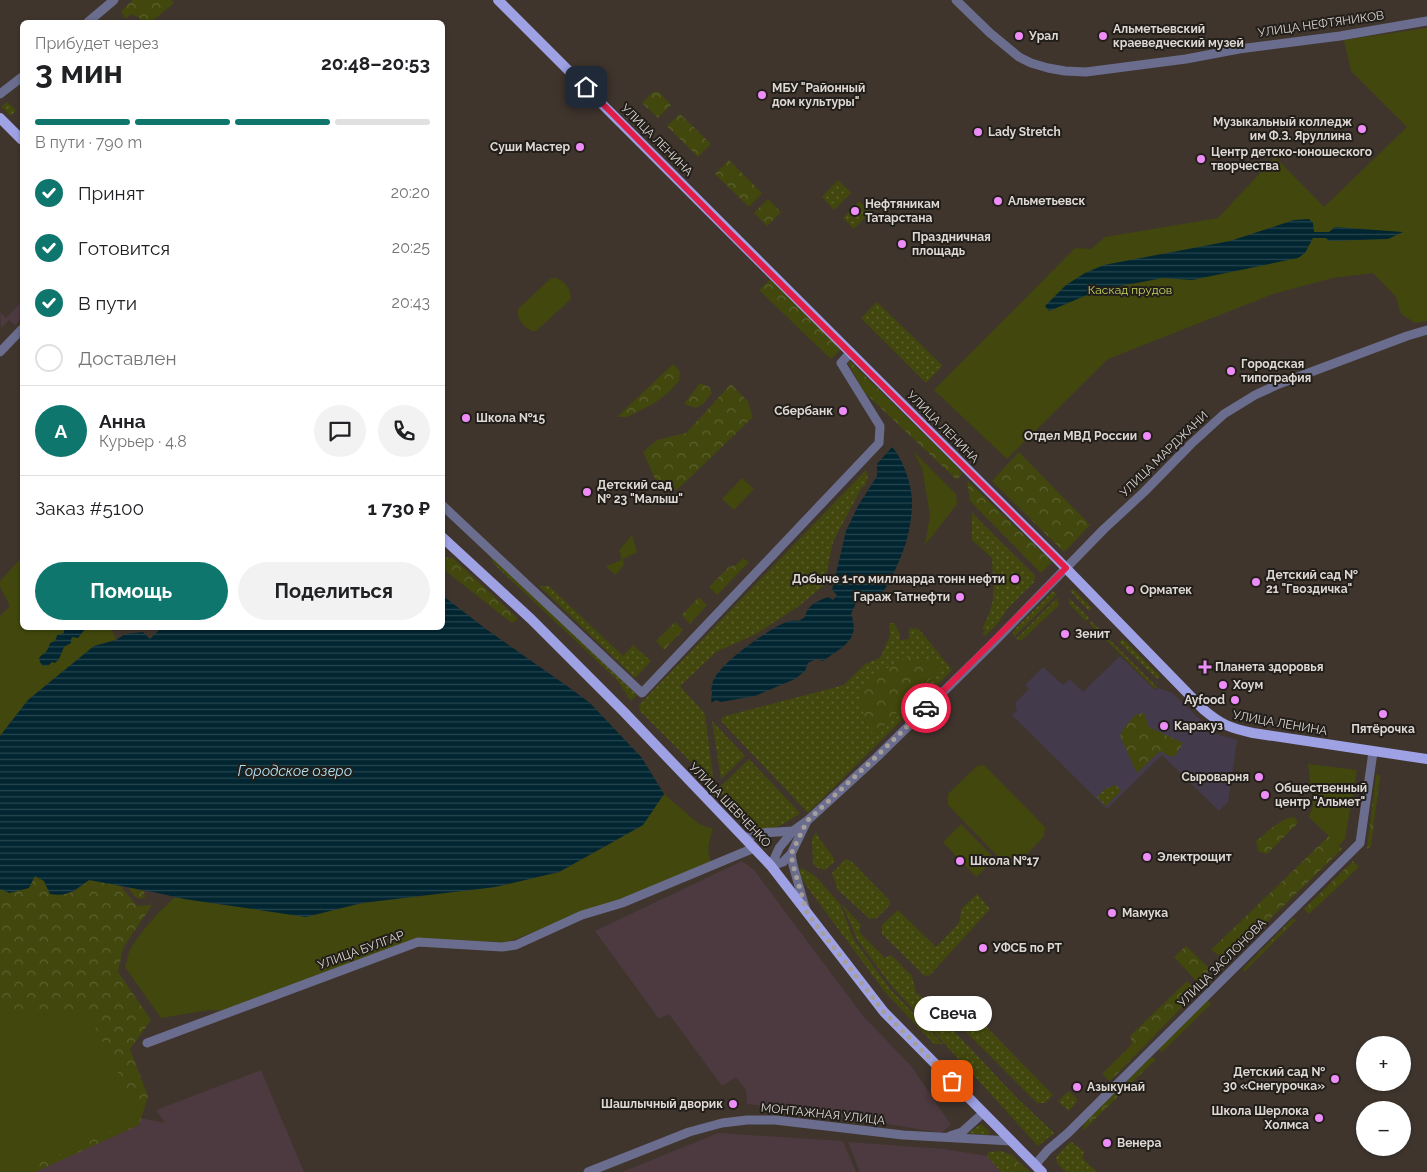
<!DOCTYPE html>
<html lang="ru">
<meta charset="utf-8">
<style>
body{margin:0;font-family:Raleway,sans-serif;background:#f2f2f2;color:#202124;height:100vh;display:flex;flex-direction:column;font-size:19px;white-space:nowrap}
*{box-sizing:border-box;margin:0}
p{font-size:16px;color:#757577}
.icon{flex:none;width:28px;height:28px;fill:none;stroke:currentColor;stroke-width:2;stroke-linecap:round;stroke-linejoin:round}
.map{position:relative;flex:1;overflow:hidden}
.sheet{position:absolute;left:20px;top:20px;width:425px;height:610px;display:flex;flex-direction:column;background:#fff;border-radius:8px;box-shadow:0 1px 4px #0004}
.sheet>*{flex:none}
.fabs{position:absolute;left:1356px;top:1036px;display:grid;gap:10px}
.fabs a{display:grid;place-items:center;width:55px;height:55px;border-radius:50%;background:#fff;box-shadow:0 1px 4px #0004;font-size:25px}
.pin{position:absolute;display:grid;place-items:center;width:42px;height:42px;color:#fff;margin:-21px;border-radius:10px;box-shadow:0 2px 8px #0006}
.courier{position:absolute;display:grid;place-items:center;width:50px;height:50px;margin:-25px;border:4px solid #e11d48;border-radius:50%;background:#fff;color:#222;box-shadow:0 1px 6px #0007}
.bubble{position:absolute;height:35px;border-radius:18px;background:#fff;box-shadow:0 1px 4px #0004;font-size:16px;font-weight:700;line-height:35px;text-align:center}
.head em{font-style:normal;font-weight:700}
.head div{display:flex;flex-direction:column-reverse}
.head{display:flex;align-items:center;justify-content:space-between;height:85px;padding:0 15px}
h1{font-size:32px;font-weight:700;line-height:38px}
.bar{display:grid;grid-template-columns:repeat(4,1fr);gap:8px 5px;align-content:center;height:60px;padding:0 15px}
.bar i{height:6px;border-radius:4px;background:#e0e0e0}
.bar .selected{background:#0f766e}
.bar p{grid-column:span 4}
.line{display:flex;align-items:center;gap:12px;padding:0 15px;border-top:1px solid #e0e0e0}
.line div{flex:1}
.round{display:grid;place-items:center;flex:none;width:52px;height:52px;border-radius:26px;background:#f2f2f2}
ol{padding:0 15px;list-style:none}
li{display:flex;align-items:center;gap:15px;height:55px}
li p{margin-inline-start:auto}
li .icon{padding:5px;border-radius:50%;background:#0f766e;color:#fff;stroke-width:4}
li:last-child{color:#757577}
li i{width:28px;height:28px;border:2px solid #e0e0e0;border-radius:50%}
.button{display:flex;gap:10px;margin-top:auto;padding:10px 15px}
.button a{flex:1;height:58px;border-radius:30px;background:#0f766e;color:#fff;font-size:20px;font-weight:700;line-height:58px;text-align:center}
.button a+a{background:#f2f2f2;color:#202124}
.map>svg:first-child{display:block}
.commercial{fill:#433b4c}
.industrial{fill:#4d3940}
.grass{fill:url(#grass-dots)}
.forest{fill:url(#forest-crowns)}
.green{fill:#41470d}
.water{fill:url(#water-rules)}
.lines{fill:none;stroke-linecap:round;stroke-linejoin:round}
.minor{stroke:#6b6d8e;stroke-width:9}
.major{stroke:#9ea1e4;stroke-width:10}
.done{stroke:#a69f99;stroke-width:5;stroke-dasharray:0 9}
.route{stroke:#e11d48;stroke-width:6}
.poi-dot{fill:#ee8cf8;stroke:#221e1a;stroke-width:2}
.labels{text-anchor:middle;stroke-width:4;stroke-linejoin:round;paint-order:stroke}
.street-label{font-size:12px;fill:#ded8d3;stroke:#221e1a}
.poi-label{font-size:12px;font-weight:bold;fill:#ded8d3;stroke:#221e1a;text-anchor:start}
.park-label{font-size:12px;fill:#c7d660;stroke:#221e1a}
.water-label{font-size:14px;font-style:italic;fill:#b1e4f6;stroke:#221e1a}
</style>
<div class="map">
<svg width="1427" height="1172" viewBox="0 0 1427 1172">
<defs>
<pattern id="grass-dots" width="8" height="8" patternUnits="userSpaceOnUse" patternTransform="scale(1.25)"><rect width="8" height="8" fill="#41470d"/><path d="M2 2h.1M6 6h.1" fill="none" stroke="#5c612f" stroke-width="1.8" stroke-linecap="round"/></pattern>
<pattern id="forest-crowns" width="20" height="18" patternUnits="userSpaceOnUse" patternTransform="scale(1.25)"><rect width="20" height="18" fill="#41470d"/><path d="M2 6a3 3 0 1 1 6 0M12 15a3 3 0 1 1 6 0" fill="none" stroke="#5c612f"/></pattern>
<pattern id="water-rules" width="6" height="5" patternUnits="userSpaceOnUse" patternTransform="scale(1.25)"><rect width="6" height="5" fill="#012631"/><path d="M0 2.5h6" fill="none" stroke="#26454e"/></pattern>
</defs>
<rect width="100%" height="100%" fill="#3f352d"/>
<polygon class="commercial" points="1120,656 1155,690 1159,688 1172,693 1216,734 1237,740 1228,802 1219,811 1162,755 1107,809 1012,715 1017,711 1015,703 1029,689 1025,685 1043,667 1063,685 1070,679 1083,692"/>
<g class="industrial">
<polygon points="22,301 22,317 15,325 9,320 1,328 0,312 6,318"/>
<polygon points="742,861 754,870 864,1017 912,1067 951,1125 941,1133 817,1112 747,1104 746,1090 736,1077 722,1086 669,1014 659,1019 595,931"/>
<polygon points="261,1070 304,1172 19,1172 141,1118 165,1123 156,1110"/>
<polygon points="718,1133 843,1141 856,1172 622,1172"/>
<polygon points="848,1142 944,1149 994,1157 1009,1172 860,1172"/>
</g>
<g class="grass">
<polygon points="7,102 16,110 11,116 1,107"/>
<polygon points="838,180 851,193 834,210 822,197"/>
<polygon points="859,201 870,212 854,229 843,218"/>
<polygon points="877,302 942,365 940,369 926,383 861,318"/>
<polygon points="866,470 868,477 865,486 862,487 833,542 824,585 799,606 756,634 716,652 680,686 705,714 714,785 640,711 639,705"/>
<path d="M972,513L1035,576L1034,582L1007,609L999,622L985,636L983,634L985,630L982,628C998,602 993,586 992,558L972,540Z"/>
<polygon points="492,557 637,695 631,701 617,680 497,567 491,559"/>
<polygon points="539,586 549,586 623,656 633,645 651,661 635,678"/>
<polygon points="1073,589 1092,608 1089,611 1070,591"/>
<polygon points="1053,591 1057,594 1014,637 1013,633 1014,630"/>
<polygon points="1057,598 1059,605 1023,639 1020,641 1016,639"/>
<polygon points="1069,598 1089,618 1086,621 1069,604"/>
<polygon points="1091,621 1157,687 1155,689 1089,623"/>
<polygon points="889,623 894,623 900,634 900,640 909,639 909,628 919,629 952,670 808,813 721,721 722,717 844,685 865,664 880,658 890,636"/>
<polygon points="1123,639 1160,676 1157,679 1119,642"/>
<polygon points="712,721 745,756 721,779"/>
<path d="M749,759L800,813C791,820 773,832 761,829C748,827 727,801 717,790Z"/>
<polygon points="1116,785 1121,791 1106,806 1097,797 1105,789"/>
<path d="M816,832C821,844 830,850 835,861L825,870L818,868L813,864L812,839Z"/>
<polygon points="846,859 852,862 890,901 890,905 877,918 870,919 838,890 832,873"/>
<polygon points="800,869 804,869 816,877 840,904 854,940 890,989 943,1044 934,1044 885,992 805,884 800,875"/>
<polygon points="977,894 990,909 930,975 925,976 882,934 882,925 898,910 936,947 959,923 962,908"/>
<polygon points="842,904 861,925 859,932 885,958 891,955 912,976 916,993 922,997 1014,1095 1054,1133 1038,1146 890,984 857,939"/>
<polygon points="960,1000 1053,1095 1045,1103 1037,1103 945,1011"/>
<polygon points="1069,1091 1077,1099 1076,1103 1069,1111 1058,1101"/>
<polygon points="981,1124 990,1132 989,1135 968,1133"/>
<polygon points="1072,1142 1084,1152 1082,1158 1097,1172 1066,1172 1057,1163 1056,1157 1069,1143"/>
<polygon points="1001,1151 1012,1155 1030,1172 1001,1172 987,1156 989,1152"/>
</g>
<g class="forest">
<polygon points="133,0 171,0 174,3 151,22 146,22 132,14 126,19 121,11"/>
<polygon points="653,92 659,92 671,105 658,118 642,103"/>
<polygon points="680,114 711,144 698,157 667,126"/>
<polygon points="729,160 762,193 749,207 715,174"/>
<polygon points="768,199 781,212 767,226 754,213"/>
<polygon points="771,279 841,349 831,359 759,290"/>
<polygon points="850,361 958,468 962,474 957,480 864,392 848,363"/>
<polygon points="673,364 680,371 679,381 668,393 653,404 627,417 617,417"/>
<polygon points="700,383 709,387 712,393 703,404 696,408 684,404"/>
<polygon points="731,384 748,402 753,417 677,490 655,479 643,452 657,440 686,433"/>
<polygon points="1019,452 1090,525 1064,552 992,481"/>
<polygon points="967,480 1052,562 1041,573 970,501"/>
<polygon points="442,557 453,558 518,619 512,623 443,569"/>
<polygon points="743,558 749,562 717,595 709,587 729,567 736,565"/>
<polygon points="699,597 707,605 690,624 682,615"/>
<polygon points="675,622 683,630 664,650 656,641"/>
<polygon points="911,654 921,662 931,659 944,665 874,736 864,715 859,695 869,677 890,667"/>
<polygon points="1144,713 1149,727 1183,743 1175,756 1169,756 1160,751 1137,773 1120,736 1124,728 1135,715"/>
<polygon points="1376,774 1380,776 1371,846 1367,849"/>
<path d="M1295,817L1298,823L1267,854L1258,851L1256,841C1268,832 1280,818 1295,817Z"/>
<polygon points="1329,836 1342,849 1227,961 1211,950"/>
<polygon points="1353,861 1359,867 1309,914 1304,909"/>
<polygon points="35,876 44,881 50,894 73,892 89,880 117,882 137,906 152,905 123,948 118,972 151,1020 130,1049 148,1096 139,1125 35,1172 0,1172 0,890"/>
<path d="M128,887L144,891L145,898C134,900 134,895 128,887Z"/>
<polygon points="1293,918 1296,920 1243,973 1244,968"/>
<polygon points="1186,946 1211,970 1198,983 1174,957"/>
<polygon points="1187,981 1197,992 1110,1081 1102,1074 1132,1044 1130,1036"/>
<polygon points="1207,999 1211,1004 1162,1052 1158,1049"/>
<polygon points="961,1005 984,1032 981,1033 953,1016"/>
<polygon points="1151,1057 1156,1059 1084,1130 1083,1124"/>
<polygon points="1014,1158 1027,1172 1016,1172 1005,1161"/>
</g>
<g class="green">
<polygon points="1427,28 1427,321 1415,323 1401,314 1396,297 1373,273 1333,278 1273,294 1108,359 1007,459 934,390 1075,248 1091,249 1105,237 1218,218 1275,157 1324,207 1407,127 1351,71 1344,40"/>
<path d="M555,278C564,280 573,291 570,300L536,331H532C524,327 516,319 518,309L550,279Z"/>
<polygon points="913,451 956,494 957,504 925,545 930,515 922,468"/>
<polygon points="742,478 754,489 734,510 722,499"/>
<polygon points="632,535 637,552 623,559 624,565 615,575 606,566 622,560 619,550"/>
<polygon points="22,557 22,628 111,628 116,640 94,646 63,671 28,700 0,736 0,616 10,606 0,587 0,581"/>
<polygon points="1308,764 1357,770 1345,839 1339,846 1309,817 1313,805"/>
<polygon points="984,765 1045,827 1044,836 1017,865 1006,865 948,805 948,794 977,766"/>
<path d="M664,794L699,824L713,829C709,842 706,849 711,862L630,898L577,916L507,942L420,939L226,1011L209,1010L161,1018L125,967C127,962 127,957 129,952C139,932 159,912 175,897L306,917L362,903L495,887L559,872L643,825Z"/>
<polygon points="961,824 995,859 976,877 943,842"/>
<polygon points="0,1012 89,1015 141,1118 19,1172 0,1172"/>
</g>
<g class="water">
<polygon points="1309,219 1313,223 1314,232 1329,232 1335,227 1403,232 1388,239 1329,241 1326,238 1313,238 1305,253 1298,258 1192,280 1163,278 1099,290 1049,311 1045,306 1066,285 1085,273 1104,265 1230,241 1294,220"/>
<path d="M892,447C903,458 913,488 912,504C912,514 910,526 908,535C905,549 886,598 872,602C868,604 861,602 857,601L851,614C861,640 842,647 823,661L816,659L808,663L805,671L795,679L755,696L721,702L716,700L711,703L712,692L711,690C712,687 712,682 714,679C722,662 766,631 784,623C789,621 793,620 799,621L805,617C807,605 817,601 828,597L833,600L837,595L832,590L846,531L858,506L877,476V464Z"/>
<path d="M443,596L486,629L567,686L590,703L642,758L664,794L643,825L559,872L495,887L362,903L306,917L184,899L153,892L89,880C75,890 69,897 50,894L44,881L35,876L29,888L9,893L1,889L0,890V736L28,700L94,646L116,640L125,634L143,632L150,639L161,628H442Z"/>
<path d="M64,628H84L85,629L78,638L72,637L71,640V643L64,647L59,659L55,663L52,662L49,665L43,666L40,662L39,658C44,652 47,654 50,643C55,642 56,640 57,635L64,633Z"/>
</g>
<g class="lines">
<g class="minor">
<polyline points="956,0 990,33 1019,57 1031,63 1048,68 1065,71 1086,72 1186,59 1239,49 1340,36 1427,21"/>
<polyline points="88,22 114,0"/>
<polyline points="0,94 22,77"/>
<polyline points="0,352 22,329"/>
<polyline points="442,505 642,693 879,443 880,426 841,363 851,352"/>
<polyline points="745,838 760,833 793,831 807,821 877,757 995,641 1104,529 1144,492 1191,444 1224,414 1255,395 1279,384 1407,336 1427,330"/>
<polyline points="791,854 793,865 806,911"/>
<polyline points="771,866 783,862 791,854 806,823"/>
<polyline points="771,866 779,848 793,831"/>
<polyline points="147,1043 418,942 502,947 516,945 582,915 622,903 754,848"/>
<polyline points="950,1136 962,1132 983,1113"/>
<polyline points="1035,1165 1048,1150 1068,1133 1360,843 1373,752"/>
<polyline points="588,1172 689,1132 722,1123 747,1120 775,1120 903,1135 1011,1141"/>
</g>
<g class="major">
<path d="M498,0L1058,560L1204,710C1222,725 1230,728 1253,733L1427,759"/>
<polyline points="0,118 22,140"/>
<polyline points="442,537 531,619 624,712 754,848 771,866 884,1012 1042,1172"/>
</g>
</g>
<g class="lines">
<polyline class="done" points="926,708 877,756 807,821 791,854 793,865 807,913 884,1012 952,1081"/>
<polyline class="route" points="586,87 729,232 1066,568 926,708"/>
</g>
<g class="poi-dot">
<circle cx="1019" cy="36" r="5"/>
<circle cx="1103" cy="36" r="5"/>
<circle cx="762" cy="95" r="5"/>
<circle cx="1362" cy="129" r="5"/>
<circle cx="978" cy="132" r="5"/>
<circle cx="580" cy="147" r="5"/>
<circle cx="1201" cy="159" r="5"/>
<circle cx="998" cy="201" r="5"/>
<circle cx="855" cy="211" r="5"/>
<circle cx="902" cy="244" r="5"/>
<circle cx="1231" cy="371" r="5"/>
<circle cx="843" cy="411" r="5"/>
<circle cx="466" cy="418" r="5"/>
<circle cx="1147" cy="436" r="5"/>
<circle cx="587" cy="492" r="5"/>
<circle cx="1015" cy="579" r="5"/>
<circle cx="1256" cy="582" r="5"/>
<circle cx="1130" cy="590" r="5"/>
<circle cx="960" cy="597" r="5"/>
<circle cx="1065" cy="634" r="5"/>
<path d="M1202.5 659.5h5v5h5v5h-5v5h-5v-5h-5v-5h5z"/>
<circle cx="1223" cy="685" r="5"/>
<circle cx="1235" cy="700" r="5"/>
<circle cx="1383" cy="714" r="5"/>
<circle cx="1164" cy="726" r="5"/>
<circle cx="1259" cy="777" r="5"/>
<circle cx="1265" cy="795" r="5"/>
<circle cx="1147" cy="857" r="5"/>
<circle cx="960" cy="861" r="5"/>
<circle cx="1112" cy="913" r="5"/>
<circle cx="983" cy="948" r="5"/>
<circle cx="1335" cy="1079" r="5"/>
<circle cx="1077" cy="1087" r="5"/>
<circle cx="733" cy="1104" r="5"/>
<circle cx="1319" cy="1118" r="5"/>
<circle cx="1107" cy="1143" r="5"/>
</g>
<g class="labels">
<g class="street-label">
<text transform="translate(1321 24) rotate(-8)" y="4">УЛИЦА НЕФТЯНИКОВ</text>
<text transform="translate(657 140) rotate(45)" y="4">УЛИЦА ЛЕНИНА</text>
<text transform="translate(943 427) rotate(45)" y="4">УЛИЦА ЛЕНИНА</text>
<text transform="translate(1164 454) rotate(-44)" y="4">УЛИЦА МАРДЖАНИ</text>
<text transform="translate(1280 723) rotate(10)" y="4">УЛИЦА ЛЕНИНА</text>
<text transform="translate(730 805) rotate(46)" y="4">УЛИЦА ШЕВЧЕНКО</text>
<text transform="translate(361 950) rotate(-20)" y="4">УЛИЦА БУЛГАР</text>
<text transform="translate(1222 963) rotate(-45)" y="4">УЛИЦА ЗАСЛОНОВА</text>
<text transform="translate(823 1114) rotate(6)" y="4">МОНТАЖНАЯ УЛИЦА</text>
</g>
<g class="poi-label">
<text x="1113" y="33">Альметьевский<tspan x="1113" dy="14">краеведческий музей</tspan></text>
<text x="1029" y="40">Урал</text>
<text x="772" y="92">МБУ "Районный<tspan x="772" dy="14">дом культуры"</tspan></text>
<text x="1352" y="126" text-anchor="end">Музыкальный колледж<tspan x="1352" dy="14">им Ф.З. Яруллина</tspan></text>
<text x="988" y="136">Lady Stretch</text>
<text x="570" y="151" text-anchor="end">Суши Мастер</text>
<text x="1211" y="156">Центр детско-юношеского<tspan x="1211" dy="14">творчества</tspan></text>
<text x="1008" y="205">Альметьевск</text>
<text x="865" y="208">Нефтяникам<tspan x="865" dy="14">Татарстана</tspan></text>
<text x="912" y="241">Праздничная<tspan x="912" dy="14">площадь</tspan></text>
<text x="1241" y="368">Городская<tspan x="1241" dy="14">типография</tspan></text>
<text x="833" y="415" text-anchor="end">Сбербанк</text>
<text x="476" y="422">Школа №15</text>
<text x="1137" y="440" text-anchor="end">Отдел МВД России</text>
<text x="597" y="489">Детский сад<tspan x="597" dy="14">№ 23 "Малыш"</tspan></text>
<text x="1266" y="579">Детский сад №<tspan x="1266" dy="14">21 "Гвоздичка"</tspan></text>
<text x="1005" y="583" text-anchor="end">Добыче 1-го миллиарда тонн нефти</text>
<text x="1140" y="594">Орматек</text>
<text x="950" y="601" text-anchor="end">Гараж Татнефти</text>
<text x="1075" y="638">Зенит</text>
<text x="1215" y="671">Планета здоровья</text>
<text x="1233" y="689">Хоум</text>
<text x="1225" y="704" text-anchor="end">Ayfood</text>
<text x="1174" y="730">Каракуз</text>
<text x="1383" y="733" text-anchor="middle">Пятёрочка</text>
<text x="1249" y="781" text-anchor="end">Сыроварня</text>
<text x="1275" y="792">Общественный<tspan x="1275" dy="14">центр "Альмет"</tspan></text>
<text x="1157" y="861">Электрощит</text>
<text x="970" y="865">Школа №17</text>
<text x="1122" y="917">Мамука</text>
<text x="993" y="952">УФСБ по РТ</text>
<text x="1325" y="1076" text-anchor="end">Детский сад №<tspan x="1325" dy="14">30 «Снегурочка»</tspan></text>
<text x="1087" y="1091">Азыкунай</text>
<text x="723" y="1108" text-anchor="end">Шашлычный дворик</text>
<text x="1309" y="1115" text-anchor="end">Школа Шерлока<tspan x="1309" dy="14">Холмса</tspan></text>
<text x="1117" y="1147">Венера</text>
</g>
<g class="park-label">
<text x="1130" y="294">Каскад прудов</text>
</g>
<g class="water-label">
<text x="295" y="776">Городское озеро</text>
</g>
</g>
</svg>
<div class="fabs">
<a>+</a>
<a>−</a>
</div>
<div class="pin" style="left:952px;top:1081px;background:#ea580c"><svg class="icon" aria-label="bag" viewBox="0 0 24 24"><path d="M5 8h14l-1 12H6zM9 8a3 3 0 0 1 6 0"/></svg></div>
<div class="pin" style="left:586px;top:87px;background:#1f2937"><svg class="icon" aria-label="home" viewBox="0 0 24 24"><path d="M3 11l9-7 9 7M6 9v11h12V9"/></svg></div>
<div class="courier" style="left:926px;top:708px"><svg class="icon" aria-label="car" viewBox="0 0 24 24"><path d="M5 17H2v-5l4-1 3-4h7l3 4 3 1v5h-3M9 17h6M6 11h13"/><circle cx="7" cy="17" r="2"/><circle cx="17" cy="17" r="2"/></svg></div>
<div class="bubble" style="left:914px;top:996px;width:78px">Свеча</div>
<section class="sheet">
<div class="head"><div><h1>3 мин</h1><p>Прибудет через</p></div><em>20:48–20:53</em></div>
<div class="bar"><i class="selected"></i><i class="selected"></i><i class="selected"></i><i></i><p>В пути · 790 m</p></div>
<ol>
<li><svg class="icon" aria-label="check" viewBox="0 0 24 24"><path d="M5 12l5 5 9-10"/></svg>Принят<p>20:20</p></li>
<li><svg class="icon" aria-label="check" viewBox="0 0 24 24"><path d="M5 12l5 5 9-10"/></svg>Готовится<p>20:25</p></li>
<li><svg class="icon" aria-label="check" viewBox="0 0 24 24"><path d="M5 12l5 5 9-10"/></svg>В пути<p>20:43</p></li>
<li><i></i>Доставлен</li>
</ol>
<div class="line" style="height:90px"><b class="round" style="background:#0f766e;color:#fff">А</b><div><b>Анна</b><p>Курьер · 4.8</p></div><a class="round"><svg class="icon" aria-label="chat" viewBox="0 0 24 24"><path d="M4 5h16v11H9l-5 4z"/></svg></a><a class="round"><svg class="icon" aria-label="phone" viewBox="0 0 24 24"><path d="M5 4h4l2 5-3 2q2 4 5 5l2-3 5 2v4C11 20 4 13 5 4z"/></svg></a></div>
<div class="line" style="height:65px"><div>Заказ #5100</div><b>1 730 ₽</b></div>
<div class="button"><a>Помощь</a><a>Поделиться</a></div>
</section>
</div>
